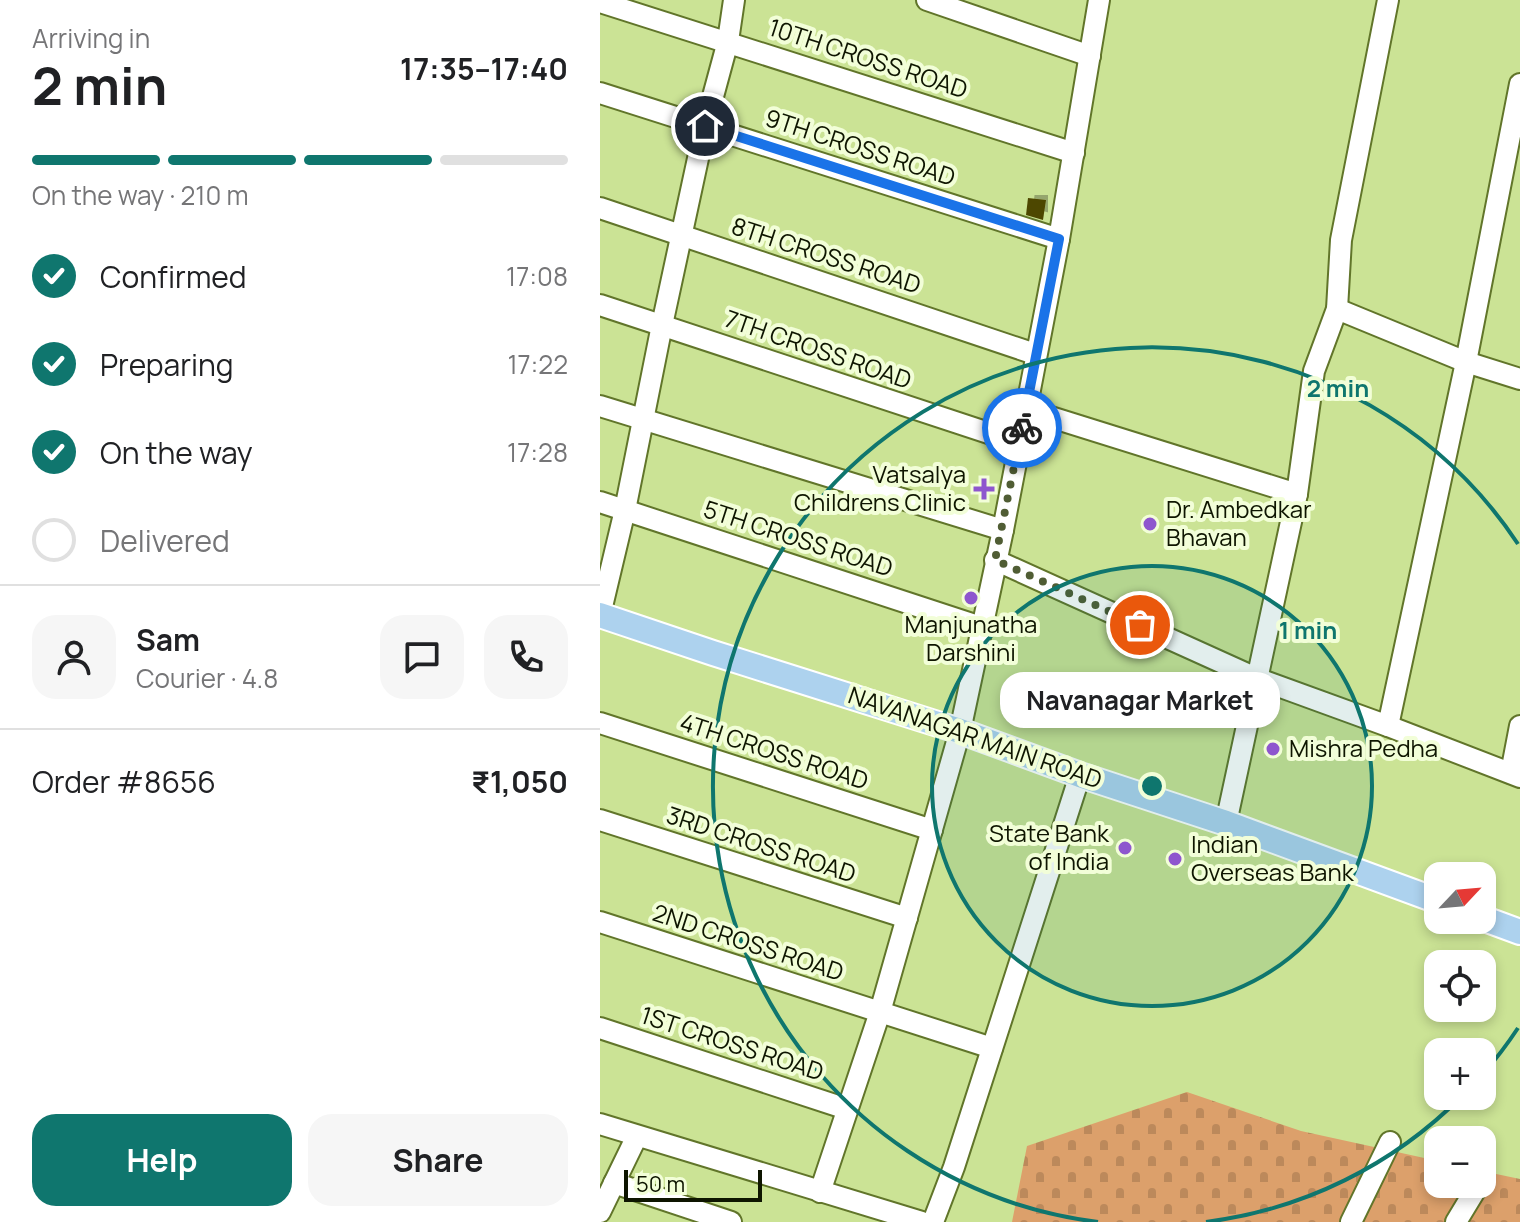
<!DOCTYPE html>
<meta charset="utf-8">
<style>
body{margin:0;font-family:Manrope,sans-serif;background:#f6f6f6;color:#202124;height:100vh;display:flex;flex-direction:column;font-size:30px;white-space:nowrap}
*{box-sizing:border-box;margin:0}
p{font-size:26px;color:#757577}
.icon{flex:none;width:44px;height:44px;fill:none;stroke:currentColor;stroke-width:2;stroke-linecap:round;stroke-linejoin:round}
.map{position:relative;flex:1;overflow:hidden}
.side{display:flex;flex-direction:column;background:#fff;width:600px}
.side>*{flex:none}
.needle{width:52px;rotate:64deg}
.tools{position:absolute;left:824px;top:862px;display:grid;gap:16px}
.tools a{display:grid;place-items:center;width:72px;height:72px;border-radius:16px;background:#fff;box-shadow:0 4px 12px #0003;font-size:40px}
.scale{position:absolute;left:24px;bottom:20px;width:138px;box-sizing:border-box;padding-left:8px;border:4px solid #0e1500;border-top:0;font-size:22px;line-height:28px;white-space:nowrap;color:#0e1500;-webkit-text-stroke:6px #f2fed8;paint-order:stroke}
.pin{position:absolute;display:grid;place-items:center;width:68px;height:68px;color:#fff;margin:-34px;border:4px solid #fff;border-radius:50%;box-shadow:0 2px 8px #0007}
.courier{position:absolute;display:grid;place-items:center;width:80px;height:80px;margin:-40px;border:6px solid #1a73e8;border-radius:50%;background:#fff;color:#222;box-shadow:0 2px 10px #0007}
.bubble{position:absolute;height:56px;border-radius:24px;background:#fff;box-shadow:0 4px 12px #0003;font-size:26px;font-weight:700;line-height:56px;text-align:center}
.headline em{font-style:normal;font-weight:700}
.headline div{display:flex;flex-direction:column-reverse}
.headline{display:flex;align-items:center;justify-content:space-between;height:136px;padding:0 32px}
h1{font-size:52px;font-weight:700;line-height:60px}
.bar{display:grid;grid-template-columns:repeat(4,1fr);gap:12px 8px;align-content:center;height:96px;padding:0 32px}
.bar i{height:10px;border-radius:6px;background:#e0e0e0}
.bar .current{background:#0f766e}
.bar p{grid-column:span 4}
.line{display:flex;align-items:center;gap:20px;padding:0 32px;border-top:2px solid #e0e0e0}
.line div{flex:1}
.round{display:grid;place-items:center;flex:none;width:84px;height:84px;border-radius:24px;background:#f6f6f6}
ol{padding:0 32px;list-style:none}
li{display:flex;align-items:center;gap:24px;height:88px}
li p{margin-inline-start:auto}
li .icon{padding:8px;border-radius:50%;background:#0f766e;color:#fff;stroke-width:4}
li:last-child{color:#757577}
li i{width:44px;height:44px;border:4px solid #e0e0e0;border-radius:50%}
.cta{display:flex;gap:16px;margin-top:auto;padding:16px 32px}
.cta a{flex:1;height:92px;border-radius:24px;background:#0f766e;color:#fff;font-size:32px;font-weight:700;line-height:92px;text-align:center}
.cta a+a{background:#f6f6f6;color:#202124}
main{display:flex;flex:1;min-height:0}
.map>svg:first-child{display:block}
.cemetery{fill:url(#cemetery-stones)}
.building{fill:#4e4600;filter:url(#shadow)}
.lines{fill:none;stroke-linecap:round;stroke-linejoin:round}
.minor-casing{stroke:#61752a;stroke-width:24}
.major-casing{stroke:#fff;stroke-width:28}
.minor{stroke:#fff;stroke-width:20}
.major{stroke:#add2ee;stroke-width:24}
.done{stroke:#505d34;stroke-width:8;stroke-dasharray:0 14.4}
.route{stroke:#1a73e8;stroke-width:10}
.ring{fill:none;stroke:#0f766e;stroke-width:4}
.poi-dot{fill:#8e56ce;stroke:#f2fed8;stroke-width:3}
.labels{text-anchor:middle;stroke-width:8;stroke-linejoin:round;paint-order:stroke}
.street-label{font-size:24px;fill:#0e1500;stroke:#f2fed8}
.poi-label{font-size:24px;fill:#0e1500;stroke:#f2fed8;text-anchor:start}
.centre{fill:#0f766e;stroke:#f2fed8;stroke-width:4}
.ring-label{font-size:24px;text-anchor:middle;font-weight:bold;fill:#0f766e;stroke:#f2fed8;stroke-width:8;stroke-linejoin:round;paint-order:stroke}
</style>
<main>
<section class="side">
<div class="headline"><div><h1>2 min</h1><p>Arriving in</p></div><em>17:35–17:40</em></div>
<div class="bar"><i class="current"></i><i class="current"></i><i class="current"></i><i></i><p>On the way · 210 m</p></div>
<ol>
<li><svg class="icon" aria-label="check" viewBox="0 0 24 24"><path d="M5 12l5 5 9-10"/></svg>Confirmed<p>17:08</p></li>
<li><svg class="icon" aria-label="check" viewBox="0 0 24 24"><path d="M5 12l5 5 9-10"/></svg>Preparing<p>17:22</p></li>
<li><svg class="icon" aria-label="check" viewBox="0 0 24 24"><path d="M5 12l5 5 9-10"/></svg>On the way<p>17:28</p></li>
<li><i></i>Delivered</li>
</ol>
<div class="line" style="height:144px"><a class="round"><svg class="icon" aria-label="person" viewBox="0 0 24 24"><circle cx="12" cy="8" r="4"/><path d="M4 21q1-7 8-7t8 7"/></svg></a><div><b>Sam</b><p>Courier · 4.8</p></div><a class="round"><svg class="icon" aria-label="chat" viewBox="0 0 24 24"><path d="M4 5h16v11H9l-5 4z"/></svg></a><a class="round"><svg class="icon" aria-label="phone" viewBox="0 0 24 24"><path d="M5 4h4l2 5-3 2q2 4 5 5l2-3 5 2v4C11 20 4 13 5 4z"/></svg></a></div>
<div class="line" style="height:104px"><div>Order #8656</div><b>₹1,050</b></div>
<div class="cta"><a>Help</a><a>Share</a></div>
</section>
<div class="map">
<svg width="920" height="1222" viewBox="0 0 920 1222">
<defs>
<pattern id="cemetery-stones" width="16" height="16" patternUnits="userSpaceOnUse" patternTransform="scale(2)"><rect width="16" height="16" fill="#dca06b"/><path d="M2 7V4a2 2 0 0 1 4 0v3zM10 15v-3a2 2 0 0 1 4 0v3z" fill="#bc895b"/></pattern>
<filter id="shadow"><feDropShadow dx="7" dy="-7" stdDeviation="0" flood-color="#0004"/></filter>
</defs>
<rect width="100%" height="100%" fill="#cbe395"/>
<polygon class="cemetery" points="587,1092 701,1131 838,1161 838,1184 882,1184 882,1171 920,1179 920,1222 412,1222 427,1146"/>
<polygon class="building" points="428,198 446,200 443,220 426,215"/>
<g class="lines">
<g class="minor-casing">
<g id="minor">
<polyline points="327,0 490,56"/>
<polyline points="0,2 474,153"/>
<polyline points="0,93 459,239"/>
<polyline points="0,208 435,354"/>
<polyline points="0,305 419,443"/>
<polyline points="737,309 866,362 920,379"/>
<polyline points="0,406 403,530"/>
<polyline points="425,409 697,494"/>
<polyline points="0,502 381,627"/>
<polyline points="395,560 656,678 788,726 866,362 920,84"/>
<polyline points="0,615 25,510 62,325 105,126 128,41 134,0"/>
<polyline points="0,723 332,830"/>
<polyline points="788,726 920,777"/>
<polyline points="911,773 920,726"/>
<polyline points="0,820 307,918"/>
<polyline points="626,823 697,494 714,371 737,309 741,240 788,0"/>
<polyline points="0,922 392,1048"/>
<polyline points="0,1028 247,1109"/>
<polyline points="0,1124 322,1222"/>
<polyline points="14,1183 131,1222"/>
<polyline points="220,1192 280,1012 360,731 403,530 459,239 499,0"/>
<polyline points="0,1212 37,1136"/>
<polyline points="333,1222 354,1167 480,775"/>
<polyline points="751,1222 790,1142"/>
<polyline points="856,1222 879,1184"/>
</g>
</g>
<g class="major-casing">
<g id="major">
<polyline points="0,615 113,653 360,731 480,775 626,823 838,901"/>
<polyline points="882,918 920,932"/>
</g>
</g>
<use href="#minor" class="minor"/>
<use href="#major" class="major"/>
</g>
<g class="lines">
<polyline class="done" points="422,428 395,560 540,625"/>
<polyline class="route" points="105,126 459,239 422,428"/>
</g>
<circle cx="552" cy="786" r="220" fill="#0f766e" fill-opacity=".12"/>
<g class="ring">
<circle cx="552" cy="786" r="220"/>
<path d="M918 1028A439 439 0 0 1 883 1074M862 1096A439 439 0 0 1 606 1222M498 1222A439 439 0 1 1 918 544"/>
</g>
<g class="poi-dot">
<path d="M380 477h8v8h8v8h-8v8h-8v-8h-8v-8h8z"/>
<circle cx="550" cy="524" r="8"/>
<circle cx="371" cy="598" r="8"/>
<circle cx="673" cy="749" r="8"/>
<circle cx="525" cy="848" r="8"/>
<circle cx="575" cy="859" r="8"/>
</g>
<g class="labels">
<g class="street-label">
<text transform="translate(268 59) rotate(18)" y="8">10TH CROSS ROAD</text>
<text transform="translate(260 148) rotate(18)" y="8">9TH CROSS ROAD</text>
<text transform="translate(226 256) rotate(18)" y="8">8TH CROSS ROAD</text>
<text transform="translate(218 350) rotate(19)" y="8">7TH CROSS ROAD</text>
<text transform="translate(198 539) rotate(18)" y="8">5TH CROSS ROAD</text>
<text transform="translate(375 738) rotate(19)" y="8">NAVANAGAR MAIN ROAD</text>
<text transform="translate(174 752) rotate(18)" y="8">4TH CROSS ROAD</text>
<text transform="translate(161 845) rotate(18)" y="8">3RD CROSS ROAD</text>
<text transform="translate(148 943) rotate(18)" y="8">2ND CROSS ROAD</text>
<text transform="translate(132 1044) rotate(18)" y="8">1ST CROSS ROAD</text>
</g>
<g class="poi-label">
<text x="366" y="483" text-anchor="end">Vatsalya<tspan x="366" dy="28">Childrens Clinic</tspan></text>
<text x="566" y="518">Dr. Ambedkar<tspan x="566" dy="28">Bhavan</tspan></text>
<text x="371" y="633" text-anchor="middle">Manjunatha<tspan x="371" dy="28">Darshini</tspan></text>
<text x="689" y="757">Mishra Pedha</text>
<text x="509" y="842" text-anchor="end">State Bank<tspan x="509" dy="28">of India</tspan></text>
<text x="591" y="853">Indian<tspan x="591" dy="28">Overseas Bank</tspan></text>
</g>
</g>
<circle cx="552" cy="786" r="12" class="centre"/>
<g class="ring-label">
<text x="738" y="397">2 min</text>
<text x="708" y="639">1 min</text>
</g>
</svg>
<div class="tools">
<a><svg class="needle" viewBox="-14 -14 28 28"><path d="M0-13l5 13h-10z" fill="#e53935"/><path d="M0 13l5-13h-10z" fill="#757577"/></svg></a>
<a><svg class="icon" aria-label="locate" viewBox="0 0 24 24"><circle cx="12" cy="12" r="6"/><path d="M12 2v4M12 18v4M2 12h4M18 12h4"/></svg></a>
<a>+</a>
<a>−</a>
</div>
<div class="scale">50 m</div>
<div class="pin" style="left:540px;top:625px;background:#ea580c"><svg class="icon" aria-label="bag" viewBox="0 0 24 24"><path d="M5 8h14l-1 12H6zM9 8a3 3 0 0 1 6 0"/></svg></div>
<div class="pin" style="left:105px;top:126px;background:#1f2937"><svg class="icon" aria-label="home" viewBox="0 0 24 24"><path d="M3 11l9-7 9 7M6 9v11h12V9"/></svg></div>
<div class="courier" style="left:422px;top:428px"><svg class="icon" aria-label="bike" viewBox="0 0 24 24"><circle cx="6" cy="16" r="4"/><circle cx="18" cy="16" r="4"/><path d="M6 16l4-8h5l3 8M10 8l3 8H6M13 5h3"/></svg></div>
<div class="bubble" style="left:400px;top:672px;width:280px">Navanagar Market</div>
</div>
</main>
